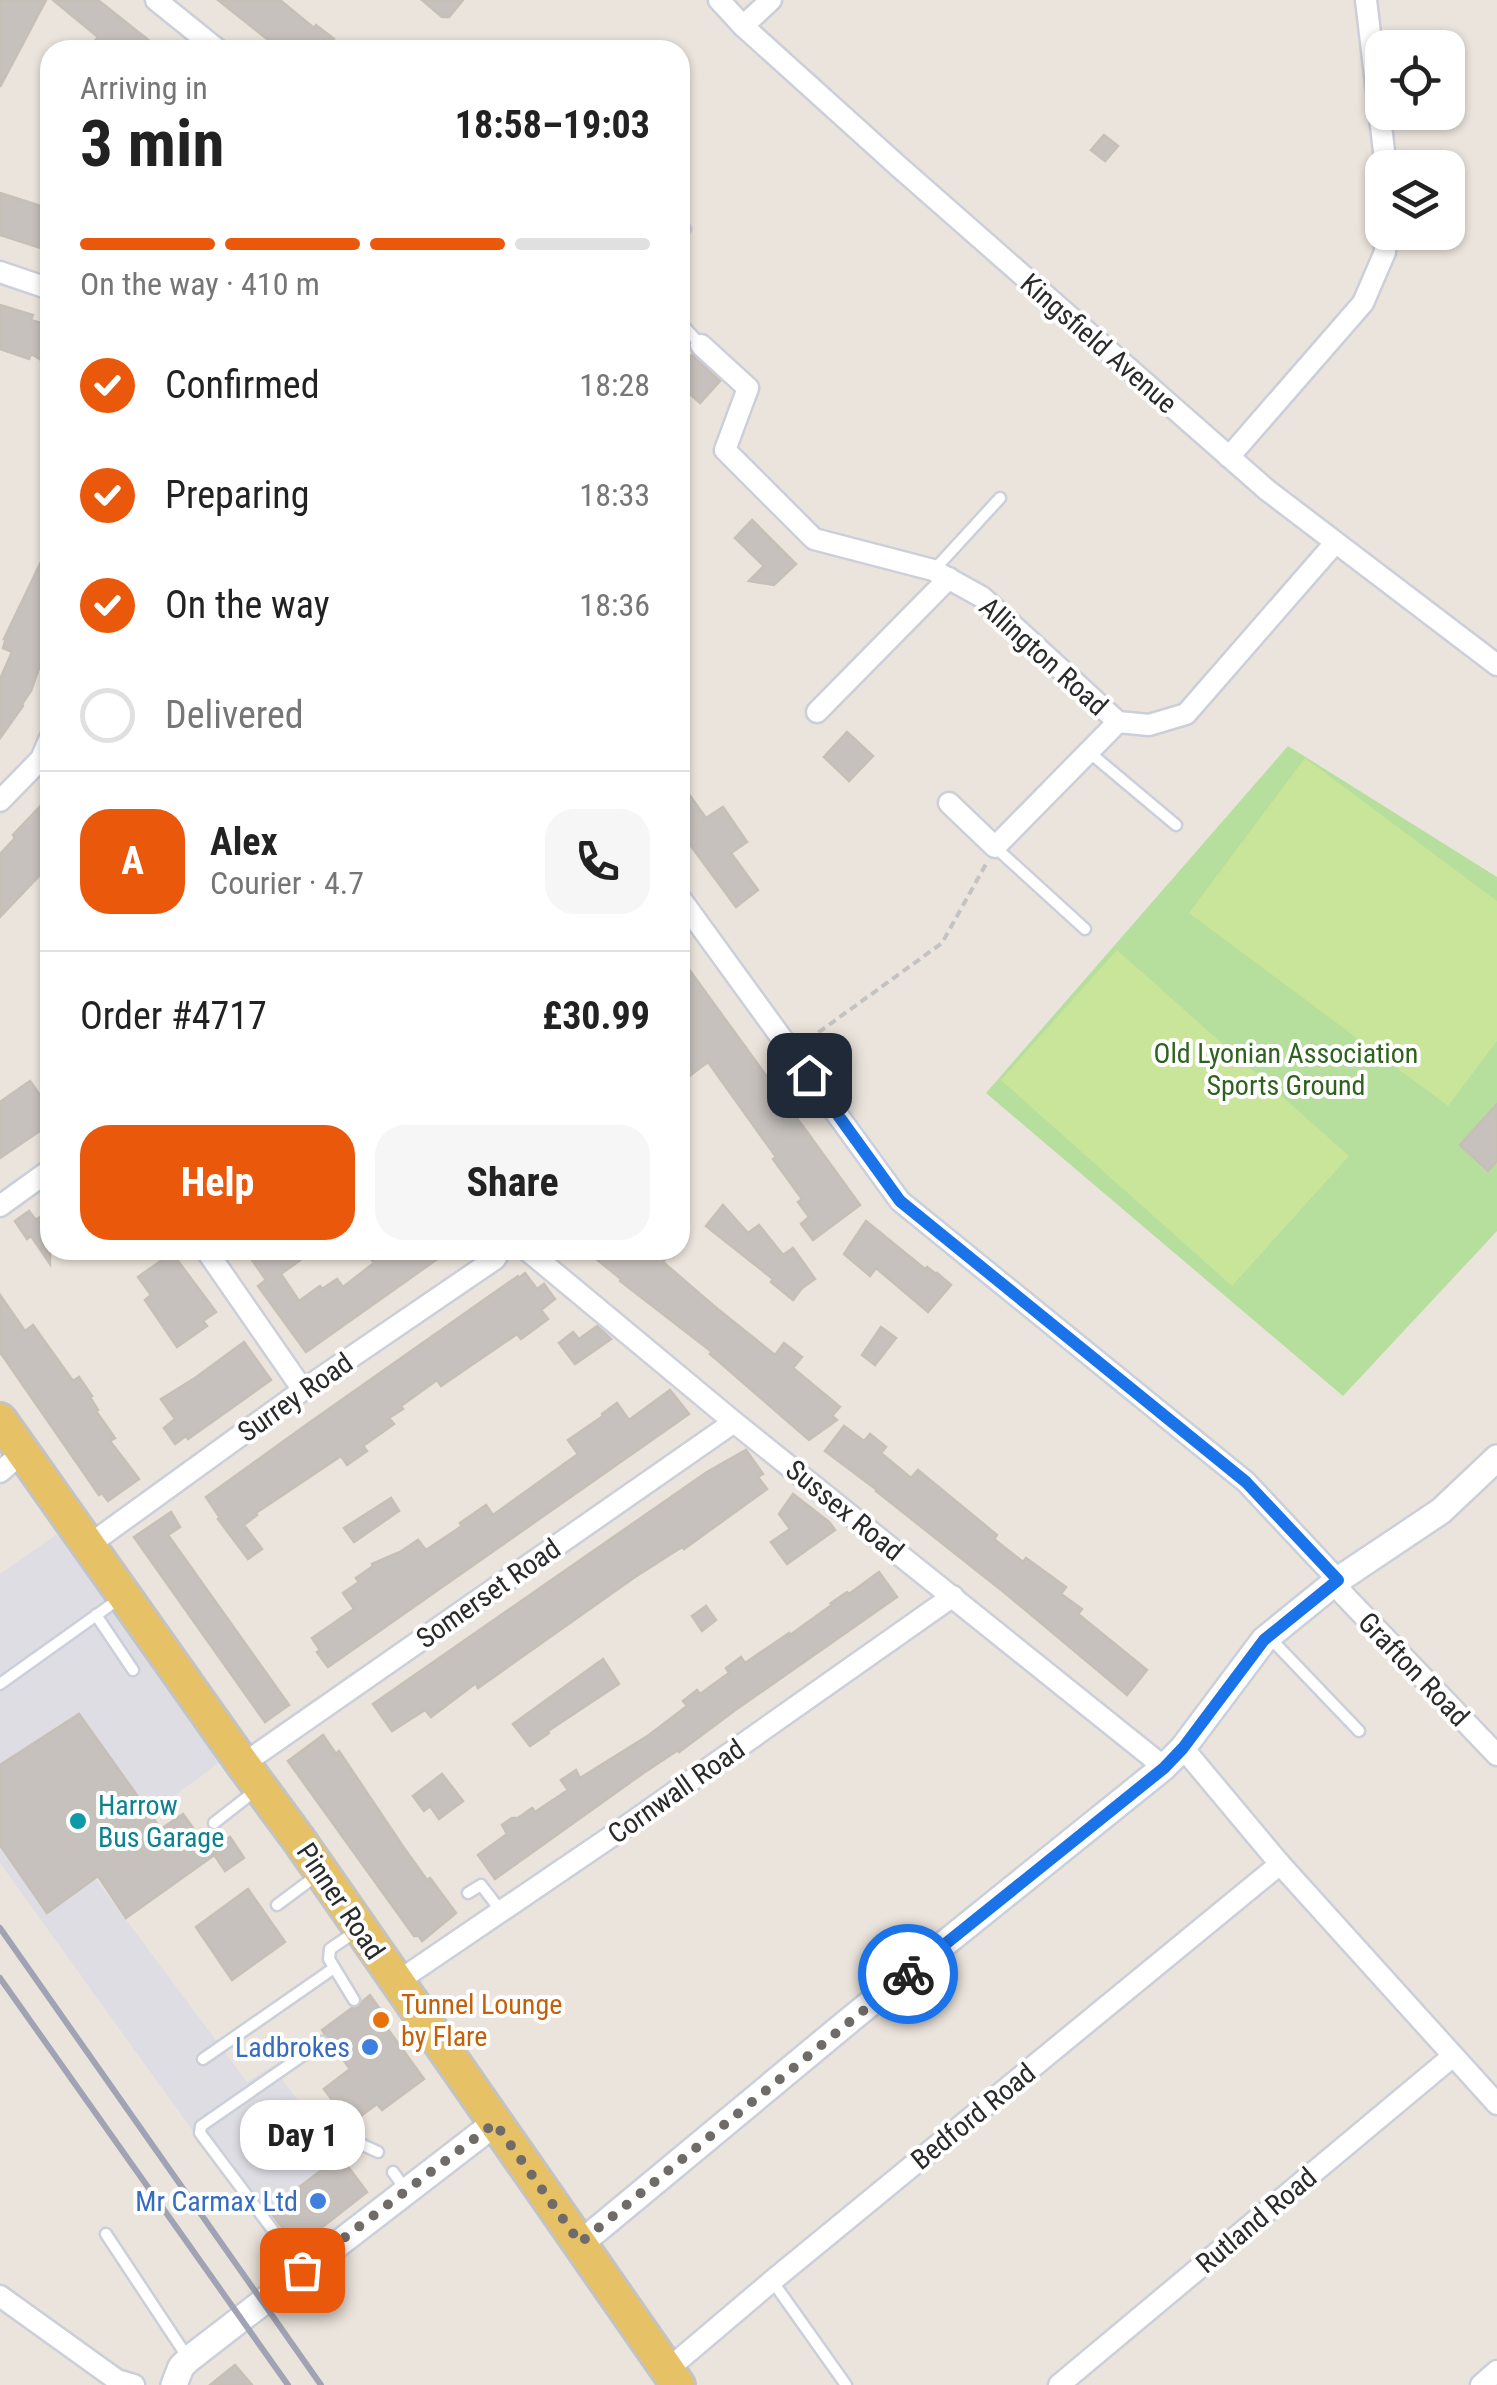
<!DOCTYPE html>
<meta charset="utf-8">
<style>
body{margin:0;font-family:"Roboto Condensed",sans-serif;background:#f6f6f6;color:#222;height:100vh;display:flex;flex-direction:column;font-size:38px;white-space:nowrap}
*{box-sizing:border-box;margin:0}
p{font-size:32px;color:#767676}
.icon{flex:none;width:55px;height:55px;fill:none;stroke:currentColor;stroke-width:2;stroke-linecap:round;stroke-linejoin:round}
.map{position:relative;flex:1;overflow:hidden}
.drawer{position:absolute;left:40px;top:40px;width:650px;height:1220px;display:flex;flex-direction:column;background:#fff;border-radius:30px;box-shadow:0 2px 8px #0004}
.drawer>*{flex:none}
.controls{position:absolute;left:1365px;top:30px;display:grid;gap:20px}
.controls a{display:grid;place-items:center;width:100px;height:100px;border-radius:20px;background:#fff;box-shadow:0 2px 8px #0004;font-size:50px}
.pin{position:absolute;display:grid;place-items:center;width:85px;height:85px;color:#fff;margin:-42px;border-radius:20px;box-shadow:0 5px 15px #0006}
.courier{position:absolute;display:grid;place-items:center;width:100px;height:100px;margin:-50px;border:8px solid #1a73e8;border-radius:50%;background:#fff;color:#222;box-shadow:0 2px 12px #0007}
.bubble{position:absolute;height:70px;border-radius:30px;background:#fff;box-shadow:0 2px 8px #0004;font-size:32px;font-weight:700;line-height:70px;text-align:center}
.summary em{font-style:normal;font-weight:700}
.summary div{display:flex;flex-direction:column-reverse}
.summary{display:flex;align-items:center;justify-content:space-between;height:170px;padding:0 40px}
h1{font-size:65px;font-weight:700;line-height:75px}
.bar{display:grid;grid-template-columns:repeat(4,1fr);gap:15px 10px;align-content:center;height:120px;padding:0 40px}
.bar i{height:12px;border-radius:8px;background:#e0e0e0}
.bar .active{background:#ea580c}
.bar p{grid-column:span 4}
.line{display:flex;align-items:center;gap:25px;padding:0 40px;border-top:2px solid #e0e0e0}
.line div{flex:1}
.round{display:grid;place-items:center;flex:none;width:105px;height:105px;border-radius:30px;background:#f6f6f6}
ol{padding:0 40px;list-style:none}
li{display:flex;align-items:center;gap:30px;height:110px}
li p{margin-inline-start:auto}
li .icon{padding:10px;border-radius:50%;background:#ea580c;color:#fff;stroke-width:4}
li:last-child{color:#767676}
li i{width:55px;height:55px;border:5px solid #e0e0e0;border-radius:50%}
.button{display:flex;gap:20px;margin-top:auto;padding:20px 40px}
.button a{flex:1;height:115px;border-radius:30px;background:#ea580c;color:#fff;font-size:40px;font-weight:700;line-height:115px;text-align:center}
.button a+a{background:#f6f6f6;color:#222}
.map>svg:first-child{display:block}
.industrial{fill:#dedde4}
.green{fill:#b6de9c}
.pitch{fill:#c9e599}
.building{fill:#c6c1bc;stroke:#c6bfb6;stroke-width:2.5}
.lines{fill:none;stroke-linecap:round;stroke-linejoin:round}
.service-casing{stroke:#cbcfda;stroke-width:15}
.minor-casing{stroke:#cbcfda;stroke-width:25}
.tertiary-casing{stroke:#cbcfda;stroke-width:30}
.primary-casing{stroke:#c3c3c3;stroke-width:38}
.path{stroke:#c3c3c3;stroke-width:4;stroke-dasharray:8 5;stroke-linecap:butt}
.service{stroke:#fff;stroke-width:10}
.minor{stroke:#fff;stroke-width:20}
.tertiary{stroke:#fff;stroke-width:25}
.primary{stroke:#e7c165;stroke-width:32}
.rail{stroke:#a0a3b3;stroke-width:6}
.done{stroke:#6e6b68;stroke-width:10;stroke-dasharray:0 18}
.route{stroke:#1a73e8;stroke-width:12}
.culture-dot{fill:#0f9aa8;stroke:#fff;stroke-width:4}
.food-dot{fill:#e8710a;stroke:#fff;stroke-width:4}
.shop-dot{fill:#3f7fe0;stroke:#fff;stroke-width:4}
.labels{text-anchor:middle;stroke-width:8;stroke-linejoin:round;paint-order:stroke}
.street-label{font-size:28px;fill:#2a2a2a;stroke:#fff}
.park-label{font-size:28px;fill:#30621f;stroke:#fff}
.culture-label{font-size:28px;fill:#0d838f;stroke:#fff;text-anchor:start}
.food-label{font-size:28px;fill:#c56008;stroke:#fff;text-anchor:start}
.shop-label{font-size:28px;fill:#366cbe;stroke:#fff;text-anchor:end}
</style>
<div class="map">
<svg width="1497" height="2385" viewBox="0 0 1497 2385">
<rect width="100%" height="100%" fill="#ebe4dc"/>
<polygon class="industrial" points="59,1533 220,1762 151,1813 162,1829 95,1878 247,2082 272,2066 340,2156 256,2219 0,1863 0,1574"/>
<polygon class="green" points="1288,746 1497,877 1497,1231 1343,1396 986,1093"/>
<g class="pitch">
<polygon points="1305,758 1497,901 1497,1041 1448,1106 1189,913"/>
<polygon points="1117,950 1349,1156 1232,1286 1001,1080"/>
</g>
<g class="building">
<polygon points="0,0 46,0 0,87"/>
<polygon points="53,0 98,0 161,50 104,50 94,42 98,37"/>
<polygon points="218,0 280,0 314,28 316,25 334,39 325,50 281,50"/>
<polygon points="422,0 463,0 449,17 442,17"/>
<polygon points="1104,135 1118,146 1105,161 1091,150"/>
<polygon points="0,193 50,209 50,251 0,235"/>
<polygon points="0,305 33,315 31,320 41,323 41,325 50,330 50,365 31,354 29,359 0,349"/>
<polygon points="692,355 720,381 700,403 680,385 680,368"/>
<polygon points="752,520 796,564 774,585 749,581 764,566 735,538"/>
<polygon points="50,543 50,637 31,691 22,704 23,706 0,738 0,679 12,652 3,648 6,639 4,639"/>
<polygon points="847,732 873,756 849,781 824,757"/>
<polygon points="680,782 706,818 723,807 747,842 731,853 758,890 736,907 680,831"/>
<polygon points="50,796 50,883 41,874 0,917 0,854 15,838 13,835"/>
<polygon points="680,957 860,1205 813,1240 801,1224 809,1217 798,1202 802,1199 773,1159 776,1157 708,1062 680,1083"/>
<polygon points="30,1081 42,1098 50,1092 50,1124 0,1158 0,1102"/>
<polygon points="1497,1104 1497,1161 1488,1171 1460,1145"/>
<polygon points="723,1205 748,1233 759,1225 783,1255 793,1248 815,1279 802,1288 793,1300 771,1282 773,1279 706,1226"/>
<polygon points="50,1210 50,1264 31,1236 27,1239 15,1221 29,1211 36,1220"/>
<polygon points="866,1221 925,1269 927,1267 936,1274 937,1273 951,1285 928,1312 876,1268 870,1276 844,1254"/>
<polygon points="245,1250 314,1250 281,1274 299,1301 320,1286 322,1289 337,1279 343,1287 374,1263 365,1250 450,1250 306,1352 258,1286 266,1280"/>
<polygon points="585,1250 673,1250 663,1262 714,1306 775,1355 784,1343 802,1357 793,1368 840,1407 832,1416 837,1420 809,1440 710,1354 712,1352 620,1281 621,1279"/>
<polygon points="172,1253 216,1312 203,1321 207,1326 177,1347 145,1300 151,1295 138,1277"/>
<polygon points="525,1273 537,1289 544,1284 555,1299 541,1310 548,1319 521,1339 517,1334 441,1386 437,1380 401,1406 403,1409 389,1418 394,1424 363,1446 367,1451 347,1465 341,1456 256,1513 257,1515 244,1525 262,1549 248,1559 218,1519 220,1518 206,1497 306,1425 518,1276 519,1278"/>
<polygon points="0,1295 25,1331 33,1325 73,1381 79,1377 92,1396 90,1397 98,1410 96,1411 115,1438 110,1441 139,1479 108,1501 102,1493 99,1495 0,1352"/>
<polygon points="597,1326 611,1339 575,1364 559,1343 573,1332 579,1339"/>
<polygon points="881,1327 896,1338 875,1365 862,1355"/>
<polygon points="244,1342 271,1380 188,1439 186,1436 175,1444 164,1428 175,1419 161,1399 195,1378"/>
<polygon points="670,1390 689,1414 328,1667 317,1652 320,1650 312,1638 354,1609 343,1593 359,1582 356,1578 373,1566 372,1564 400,1552 418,1540 426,1550 462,1526 460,1523 486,1505 493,1515 578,1454 568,1440 603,1416 602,1414 617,1403 629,1420"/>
<polygon points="844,1426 864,1441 870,1434 886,1447 881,1453 911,1478 918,1470 997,1535 994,1539 1023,1562 1026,1558 1066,1587 1061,1594 1082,1609 1078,1614 1147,1670 1127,1695 1005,1593 876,1491 877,1490 825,1451"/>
<polygon points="746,1450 763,1474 758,1477 767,1489 684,1549 682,1547 635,1577 478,1688 476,1683 431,1717 425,1710 392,1731 373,1704 707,1472"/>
<polygon points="793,1494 829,1522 835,1530 787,1564 771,1542 790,1529 779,1514"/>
<polygon points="391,1498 399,1511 354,1542 344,1528"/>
<polygon points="171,1512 180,1527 168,1535 289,1705 265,1722 134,1537"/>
<polygon points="879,1572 897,1597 734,1711 679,1752 678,1750 642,1774 495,1879 478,1855 507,1834 502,1825 512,1818 518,1818 532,1808 535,1812 568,1790 561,1780 576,1770 580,1778 649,1735 687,1706 683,1701 697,1690 700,1694 729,1673 726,1668 741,1657 745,1663 789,1633 790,1635 833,1604 831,1603 847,1592 849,1594"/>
<polygon points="706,1606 716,1620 702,1631 692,1616"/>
<polygon points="603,1659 619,1684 548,1731 549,1733 530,1746 513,1724"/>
<polygon points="79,1714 161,1829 183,1814 213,1856 126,1918 98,1876 47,1913 0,1845 0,1765"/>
<polygon points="323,1735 336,1754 339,1751 404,1848 427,1880 430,1878 456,1913 422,1941 419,1936 414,1936 288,1761"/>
<polygon points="442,1774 463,1801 439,1819 430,1806 424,1811 413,1796"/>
<polygon points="230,1837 244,1858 225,1871 211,1850"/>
<polygon points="248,1889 285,1942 232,1980 196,1927"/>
<polygon points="370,1995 391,2025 387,2028 424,2079 382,2110 377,2104 350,2124 324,2089 350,2069 322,2030 352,2008 359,2007 363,2001"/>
<polygon points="340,2156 367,2192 297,2247 269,2210"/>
<polygon points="235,2365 252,2385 210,2385"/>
</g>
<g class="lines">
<g class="service-casing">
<g id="service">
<polyline points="680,233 685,229"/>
<polyline points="680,322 701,345"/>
<polyline points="934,570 1000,498"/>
<polyline points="1089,752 1176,825"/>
<polyline points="995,847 1085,929"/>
<polyline points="96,1615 133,1670"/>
<polyline points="1269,1637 1359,1731"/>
<polyline points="0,1684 119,1599"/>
<polyline points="214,1823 255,1791"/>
<polyline points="468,1893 481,1885 501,1911"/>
<polyline points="277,1905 316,1876"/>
<polyline points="354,2000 329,1959 330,1949 355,1932"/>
<polyline points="203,2059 334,1968"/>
<polyline points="326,2117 341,2135 378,2152"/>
<polyline points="393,2172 406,2190"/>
<polyline points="106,2234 188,2358"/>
<polyline points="302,2269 200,2133 201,2126 322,2042"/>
<polyline points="773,2282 846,2385"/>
</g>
</g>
<g class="minor-casing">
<g id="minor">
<polyline points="156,0 218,50"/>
<polyline points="719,0 743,26 897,165 1267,490 1497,665"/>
<polyline points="1366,0 1386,168"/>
<polyline points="743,26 771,0"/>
<polyline points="0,272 50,289"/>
<polyline points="701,345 748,388 725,450 814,539 933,570 982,597 1118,722 1149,725 1186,714 1335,543"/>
<polyline points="1229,457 1363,303 1385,252 1386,232"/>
<polyline points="817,712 949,578"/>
<polyline points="0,801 41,759 50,738"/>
<polyline points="949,803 995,847 1118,722"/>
<polyline points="680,898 900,1201 1246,1482 1338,1580 1343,1594 1497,1755"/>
<polyline points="0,1206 50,1170"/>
<polyline points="206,1250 303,1390"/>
<polyline points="527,1250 734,1422 1164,1767"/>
<polyline points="0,1472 23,1452"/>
<polyline points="89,1545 303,1390 495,1259 501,1250"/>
<polyline points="1183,1748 1280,1864 1497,2104"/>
<polyline points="243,1764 734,1422"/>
<polyline points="397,1982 628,1825 953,1596"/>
<polyline points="0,2296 117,2380 134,2385"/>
<polyline points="667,2370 772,2281 1280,1864"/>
<polyline points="1059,2385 1453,2056"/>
<polyline points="1481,2385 1497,2371"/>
</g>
</g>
<g class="tertiary-casing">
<g id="tertiary">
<polyline points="581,2243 851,2019 1164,1767 1183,1748 1264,1640 1338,1580 1441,1511 1497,1458"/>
<polyline points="174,2385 181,2367 189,2359 495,2123"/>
</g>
</g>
<g class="primary-casing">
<polyline id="primary" points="0,1420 243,1764 299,1840 678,2385"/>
</g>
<polyline class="path" points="808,1040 942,943 986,864"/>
<use href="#service" class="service"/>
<use href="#minor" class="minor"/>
<use href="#tertiary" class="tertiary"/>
<use href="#primary" class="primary"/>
<g class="rail">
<polyline points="0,1928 321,2385"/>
<polyline points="0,1978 288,2385"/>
</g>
</g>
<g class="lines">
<polyline class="done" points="302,2270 495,2123 580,2243 908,1974"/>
<polyline class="route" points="809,1075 900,1201 1246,1482 1338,1580 1264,1640 1183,1748 1164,1768 908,1974"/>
</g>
<circle class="culture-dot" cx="78" cy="1821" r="10"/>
<circle class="food-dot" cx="381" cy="2020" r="10"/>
<g class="shop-dot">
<circle cx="370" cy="2047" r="10"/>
<circle cx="318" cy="2201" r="10"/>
</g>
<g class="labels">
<g class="street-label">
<text transform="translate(1099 343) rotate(41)" y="10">Kingsfield Avenue</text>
<text transform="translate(1044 656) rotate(42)" y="10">Allington Road</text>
<text transform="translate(295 1397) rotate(-35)" y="10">Surrey Road</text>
<text transform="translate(845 1510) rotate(39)" y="10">Sussex Road</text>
<text transform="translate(488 1593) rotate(-35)" y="10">Somerset Road</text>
<text transform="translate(1414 1669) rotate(46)" y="10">Grafton Road</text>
<text transform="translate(676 1791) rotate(-35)" y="10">Cornwall Road</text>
<text transform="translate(341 1901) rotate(56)" y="10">Pinner Road</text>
<text transform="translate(973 2116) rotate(-39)" y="10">Bedford Road</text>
<text transform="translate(1256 2220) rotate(-40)" y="10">Rutland Road</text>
</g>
<g class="park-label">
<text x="1286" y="1063">Old Lyonian Association<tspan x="1286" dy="32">Sports Ground</tspan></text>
</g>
<g class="culture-label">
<text x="98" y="1815">Harrow<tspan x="98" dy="32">Bus Garage</tspan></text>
</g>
<g class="food-label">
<text x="401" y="2014">Tunnel Lounge<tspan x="401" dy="32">by Flare</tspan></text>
</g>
<g class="shop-label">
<text x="350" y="2057">Ladbrokes</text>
<text x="298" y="2211">Mr Carmax Ltd</text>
</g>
</g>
</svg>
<div class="controls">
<a><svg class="icon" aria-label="locate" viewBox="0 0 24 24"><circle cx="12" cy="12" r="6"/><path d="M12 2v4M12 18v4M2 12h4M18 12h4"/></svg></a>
<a><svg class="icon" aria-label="layers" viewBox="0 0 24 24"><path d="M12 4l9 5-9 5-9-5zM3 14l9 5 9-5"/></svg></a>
</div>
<div class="pin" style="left:302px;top:2270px;background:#ea580c"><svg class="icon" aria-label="bag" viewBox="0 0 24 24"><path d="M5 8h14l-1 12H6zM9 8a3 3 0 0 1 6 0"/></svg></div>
<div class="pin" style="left:809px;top:1075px;background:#1f2937"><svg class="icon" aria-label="home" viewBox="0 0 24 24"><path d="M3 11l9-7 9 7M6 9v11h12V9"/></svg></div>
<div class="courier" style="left:908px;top:1974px"><svg class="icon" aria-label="bike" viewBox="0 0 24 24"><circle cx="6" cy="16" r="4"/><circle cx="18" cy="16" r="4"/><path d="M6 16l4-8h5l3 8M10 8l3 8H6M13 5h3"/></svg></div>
<div class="bubble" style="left:240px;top:2100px;width:125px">Day 1</div>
<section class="drawer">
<div class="summary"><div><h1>3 min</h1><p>Arriving in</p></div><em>18:58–19:03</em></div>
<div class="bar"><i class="active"></i><i class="active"></i><i class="active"></i><i></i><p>On the way · 410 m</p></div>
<ol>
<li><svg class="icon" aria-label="check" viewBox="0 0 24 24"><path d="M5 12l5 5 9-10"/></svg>Confirmed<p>18:28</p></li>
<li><svg class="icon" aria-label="check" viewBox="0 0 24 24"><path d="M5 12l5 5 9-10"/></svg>Preparing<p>18:33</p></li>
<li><svg class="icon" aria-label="check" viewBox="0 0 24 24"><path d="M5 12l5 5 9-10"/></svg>On the way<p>18:36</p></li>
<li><i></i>Delivered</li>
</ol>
<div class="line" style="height:180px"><b class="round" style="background:#ea580c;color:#fff">A</b><div><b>Alex</b><p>Courier · 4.7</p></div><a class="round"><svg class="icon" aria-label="phone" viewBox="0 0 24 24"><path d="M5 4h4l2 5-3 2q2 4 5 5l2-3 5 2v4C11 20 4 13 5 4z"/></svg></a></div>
<div class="line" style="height:130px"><div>Order #4717</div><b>£30.99</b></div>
<div class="button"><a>Help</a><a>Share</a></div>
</section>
</div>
